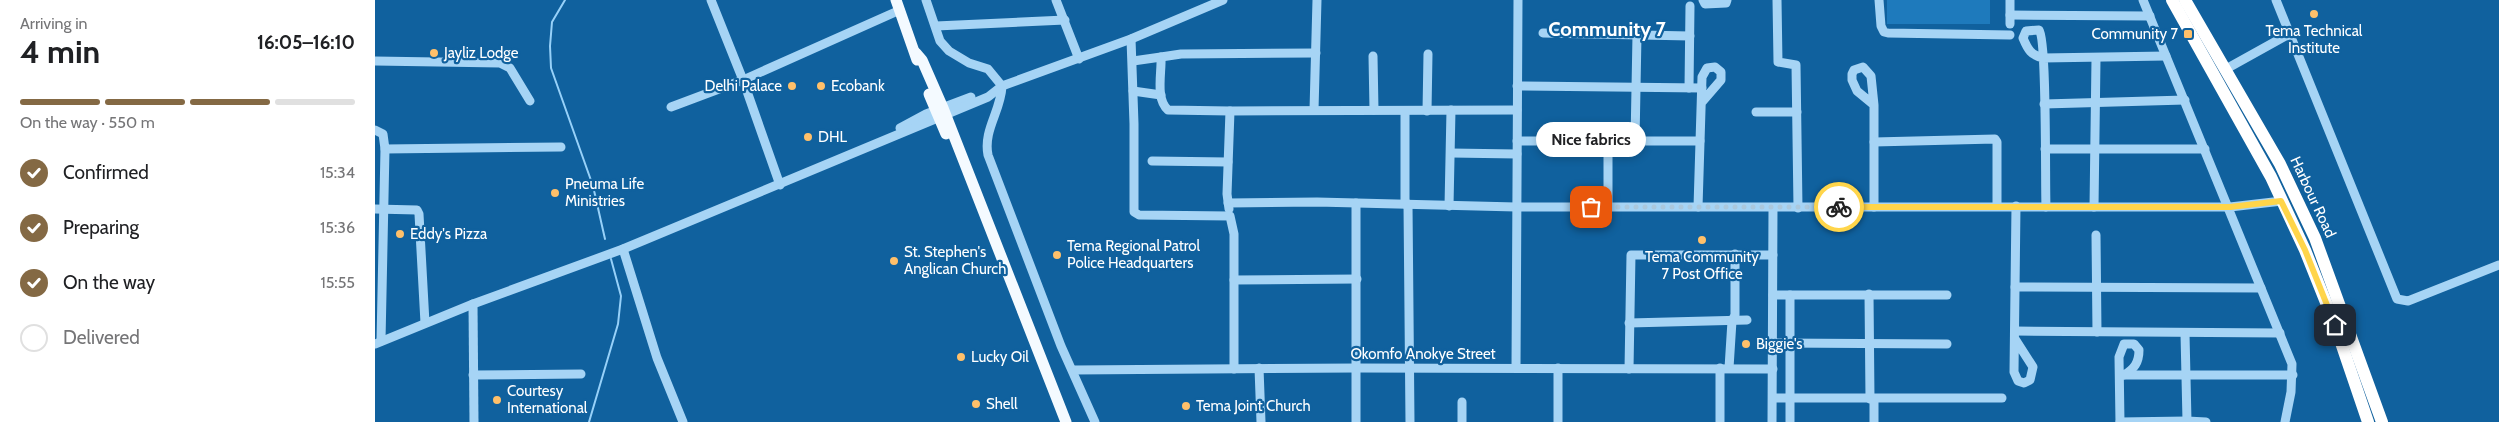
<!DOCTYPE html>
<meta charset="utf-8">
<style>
body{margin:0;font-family:Cabin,sans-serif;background:#f6f6f6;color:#202124;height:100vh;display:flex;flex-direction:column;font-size:19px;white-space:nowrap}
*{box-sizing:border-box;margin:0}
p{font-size:16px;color:#757577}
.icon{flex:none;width:28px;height:28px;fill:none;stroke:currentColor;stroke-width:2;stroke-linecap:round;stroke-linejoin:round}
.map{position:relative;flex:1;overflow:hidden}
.panel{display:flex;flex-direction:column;background:#fff;width:375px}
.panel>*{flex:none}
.pin{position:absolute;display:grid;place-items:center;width:42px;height:42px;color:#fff;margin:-21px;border-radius:10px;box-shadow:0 2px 8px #0006}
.courier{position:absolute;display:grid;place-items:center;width:50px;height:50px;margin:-25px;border:4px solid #ffd54a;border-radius:50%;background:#fff;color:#222;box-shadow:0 1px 6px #0007}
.bubble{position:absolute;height:35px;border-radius:18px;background:#fff;box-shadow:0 2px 8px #0003;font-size:16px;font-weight:700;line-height:35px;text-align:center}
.headline em{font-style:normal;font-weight:700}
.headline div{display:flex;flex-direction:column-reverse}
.headline{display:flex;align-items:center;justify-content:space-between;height:85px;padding:0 20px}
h1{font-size:32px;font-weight:700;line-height:38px}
.bar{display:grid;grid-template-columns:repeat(4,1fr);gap:8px 5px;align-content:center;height:60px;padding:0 20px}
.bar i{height:6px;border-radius:4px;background:#e0e0e0}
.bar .selected{background:#846944}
.bar p{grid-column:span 4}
ol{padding:0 20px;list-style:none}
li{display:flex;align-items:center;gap:15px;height:55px}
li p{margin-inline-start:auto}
li .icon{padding:5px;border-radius:50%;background:#846944;color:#fff;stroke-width:4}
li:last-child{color:#757577}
li i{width:28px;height:28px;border:2px solid #e0e0e0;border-radius:50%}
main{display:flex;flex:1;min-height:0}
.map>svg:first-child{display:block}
.green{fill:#1e7abc}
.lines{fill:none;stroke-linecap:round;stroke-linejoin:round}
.stream{stroke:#97d1f9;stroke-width:2}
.minor{stroke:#a6d4f5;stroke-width:9}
.major{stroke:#f4faff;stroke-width:11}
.highway{stroke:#fff;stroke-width:12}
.done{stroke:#abc8dd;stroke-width:5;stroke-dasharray:0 9}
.route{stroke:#ffd54a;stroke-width:6}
.poi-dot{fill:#ffc06a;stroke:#10619e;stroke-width:2}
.labels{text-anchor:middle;stroke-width:4.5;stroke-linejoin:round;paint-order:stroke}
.poi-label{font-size:15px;fill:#fff;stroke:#10619e;text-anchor:start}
.street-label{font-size:15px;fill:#fff;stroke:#10619e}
.district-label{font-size:20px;font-weight:bold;fill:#fff;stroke:#10619e}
</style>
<main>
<section class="panel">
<div class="headline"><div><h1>4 min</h1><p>Arriving in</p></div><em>16:05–16:10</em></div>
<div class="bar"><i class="selected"></i><i class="selected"></i><i class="selected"></i><i></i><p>On the way · 550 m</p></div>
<ol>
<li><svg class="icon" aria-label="check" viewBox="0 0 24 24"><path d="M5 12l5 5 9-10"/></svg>Confirmed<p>15:34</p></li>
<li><svg class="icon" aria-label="check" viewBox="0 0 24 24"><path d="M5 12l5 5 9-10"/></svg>Preparing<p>15:36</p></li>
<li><svg class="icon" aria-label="check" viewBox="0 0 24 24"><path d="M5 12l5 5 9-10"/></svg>On the way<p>15:55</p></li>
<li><i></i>Delivered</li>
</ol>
</section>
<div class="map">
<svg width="2124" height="422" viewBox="0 0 2124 422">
<rect width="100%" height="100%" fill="#10619e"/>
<rect class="green" x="1512" y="0" width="103" height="24"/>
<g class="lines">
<g class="stream">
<polyline points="190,0 177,22 175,46 176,68 218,186 230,239"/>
<polyline points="214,422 243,324 246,296 236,259"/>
</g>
<g class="minor">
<polyline points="336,0 368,80 405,185"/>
<path d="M551,0L565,41L574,51L594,63L613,69L627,86C626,111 608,130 613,155L686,346L720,422"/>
<polyline points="681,0 704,59"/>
<polyline points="1328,0 1330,4 1351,3 1352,0"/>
<polyline points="1402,0 1403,62 1421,65 1423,208"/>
<polyline points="1504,0 1506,26 1509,32 1513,33 1635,35"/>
<polyline points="1635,0 1635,24"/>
<polyline points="1768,0 1917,364 1916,392 1910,422"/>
<polyline points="1901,0 2022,299 2033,301 2124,265"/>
<polyline points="1635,15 1775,16"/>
<polyline points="561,26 690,20"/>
<polyline points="1168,33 1315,36"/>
<polyline points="756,39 759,124 759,212 764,215 855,216 859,234 859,369"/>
<polyline points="998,56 999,110"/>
<polyline points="786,57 806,54 941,53"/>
<polyline points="0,61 125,63 135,68 155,101"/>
<path d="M758,61L786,57C787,72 780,99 793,110L855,111"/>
<polyline points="1851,69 1914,34"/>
<polyline points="1142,86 1327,88"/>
<polyline points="1314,88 1315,6"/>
<polyline points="758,91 786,95"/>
<polyline points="1669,104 1810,100"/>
<polyline points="1499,105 1482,91 1477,80 1477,74 1479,70 1488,67 1496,76 1499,105 1499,207"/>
<polyline points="296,107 368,80 525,10"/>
<polyline points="939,110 942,0"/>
<polyline points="1030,111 1030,204"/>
<polyline points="1052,111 1053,54"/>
<polyline points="1381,112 1422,112"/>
<polyline points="525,128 551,114 596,97"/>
<polyline points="0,130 8,134 10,149 186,147"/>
<polyline points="1142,141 1325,141"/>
<polyline points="1260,141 1262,35"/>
<polyline points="1233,142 1233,207"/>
<polyline points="1499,142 1620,139 1622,142 1622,206"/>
<polyline points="1670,149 1830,149"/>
<polyline points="1076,153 1142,154"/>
<polyline points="777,161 853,162"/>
<polyline points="853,203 942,202 1141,207 1855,207 1907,201"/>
<polyline points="981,203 981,422"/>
<polyline points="1033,204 1035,422"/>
<polyline points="1074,206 1076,110"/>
<polyline points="1323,207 1327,77 1332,68 1340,67 1346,72 1346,80 1327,102"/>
<path d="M1671,207C1670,184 1672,39 1664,30L1651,31L1648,38C1653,50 1656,55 1668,58L1791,56"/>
<polyline points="1719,207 1721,59"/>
<polyline points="0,209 42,210 44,214 50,323"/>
<polyline points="854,209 852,194 855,111 1142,110"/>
<polyline points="1721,235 1722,332"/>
<polyline points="248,249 282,358 308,422"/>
<polyline points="859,280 982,279"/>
<polyline points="1640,287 1886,288"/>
<polyline points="1494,294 1495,399"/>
<polyline points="1398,295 1572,295"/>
<polyline points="98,304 99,422"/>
<polyline points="1254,323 1372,320"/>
<polyline points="1640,331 1905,333"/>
<polyline points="1810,334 1812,421 1831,422"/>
<polyline points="1640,339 1658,367 1655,380 1649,383 1643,381 1639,372 1641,206"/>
<polyline points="6,341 10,149"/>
<polyline points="1398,343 1572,344"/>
<polyline points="0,344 98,304 248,249 613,97 627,86 756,39 848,0"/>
<polyline points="884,368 886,422"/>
<polyline points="1141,368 1143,0"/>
<polyline points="1183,368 1183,422"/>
<polyline points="1345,368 1345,422"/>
<polyline points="1354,368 1357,321 1360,315 1360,254"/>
<polyline points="1254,369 1256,255 1398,255"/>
<polyline points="699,370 981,368 1398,369"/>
<polyline points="98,375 206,374"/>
<polyline points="1749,375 1918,375"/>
<polyline points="1398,398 1627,398"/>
<polyline points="1499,399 1499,422"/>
<polyline points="1087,422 1087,402"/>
<polyline points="1397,422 1398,208"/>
<polyline points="1415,422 1415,295"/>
<path d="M1745,422L1744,357L1749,344H1759L1764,350C1764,363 1759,369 1749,375"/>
<polyline points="1745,422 1812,421"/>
</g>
<g class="major">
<polyline points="521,0 542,60"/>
<polyline points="541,53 547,60 568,108 691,422"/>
<polyline points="554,94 571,134"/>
</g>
<g class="highway">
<polyline points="1797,0 1896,177 1930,250 1960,325 1993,422"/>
<polyline points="1810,0 1905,164 1940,238 2007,422"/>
</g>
</g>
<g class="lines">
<polyline class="done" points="1216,207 1464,207"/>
<polyline class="route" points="1464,207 1855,207 1906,201 1930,250 1960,325"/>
</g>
<g class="poi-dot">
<circle cx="1939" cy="14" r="5"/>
<rect x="1808" y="29" width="10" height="10" rx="2.5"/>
<circle cx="59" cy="53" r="5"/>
<circle cx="417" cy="86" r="5"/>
<circle cx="446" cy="86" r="5"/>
<circle cx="433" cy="137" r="5"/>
<circle cx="180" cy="193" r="5"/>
<circle cx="25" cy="234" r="5"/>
<circle cx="1327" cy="240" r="5"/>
<circle cx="682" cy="255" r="5"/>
<circle cx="519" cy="261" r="5"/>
<circle cx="1371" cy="344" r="5"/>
<circle cx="586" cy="357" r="5"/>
<circle cx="122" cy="400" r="5"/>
<circle cx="601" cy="404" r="5"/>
<circle cx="811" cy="406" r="5"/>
</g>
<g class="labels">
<g class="poi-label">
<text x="1939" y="36" text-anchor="middle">Tema Technical<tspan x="1939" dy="17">Institute</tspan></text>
<text x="1803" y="39" text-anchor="end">Community 7</text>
<text x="69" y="58">Jayliz Lodge</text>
<text x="407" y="91" text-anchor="end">Delhi Palace</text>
<text x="456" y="91">Ecobank</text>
<text x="443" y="142">DHL</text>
<text x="190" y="189">Pneuma Life<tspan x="190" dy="17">Ministries</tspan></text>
<text x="35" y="239">Eddy's Pizza</text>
<text x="692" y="251">Tema Regional Patrol<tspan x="692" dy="17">Police Headquarters</tspan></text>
<text x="529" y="257">St. Stephen's<tspan x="529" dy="17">Anglican Church</tspan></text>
<text x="1327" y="262" text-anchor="middle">Tema Community<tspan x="1327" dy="17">7 Post Office</tspan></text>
<text x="1381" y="349">Biggie's</text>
<text x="596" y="362">Lucky Oil</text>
<text x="132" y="396">Courtesy<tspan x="132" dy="17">International</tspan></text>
<text x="611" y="409">Shell</text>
<text x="821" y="411">Tema Joint Church</text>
</g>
<g class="street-label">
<text transform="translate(1938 197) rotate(65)" y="5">Harbour Road</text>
<text x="1048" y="359">Okomfo Anokye Street</text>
</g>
<g class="district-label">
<text x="1232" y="36">Community 7</text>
</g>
</g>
</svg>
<div class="pin" style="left:1216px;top:207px;background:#ea580c"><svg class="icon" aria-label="bag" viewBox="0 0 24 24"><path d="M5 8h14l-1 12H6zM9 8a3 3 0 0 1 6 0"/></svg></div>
<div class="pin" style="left:1960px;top:325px;background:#1f2937"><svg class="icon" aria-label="home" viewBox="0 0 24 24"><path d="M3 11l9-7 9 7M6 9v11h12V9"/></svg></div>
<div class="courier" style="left:1464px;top:207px"><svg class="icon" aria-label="bike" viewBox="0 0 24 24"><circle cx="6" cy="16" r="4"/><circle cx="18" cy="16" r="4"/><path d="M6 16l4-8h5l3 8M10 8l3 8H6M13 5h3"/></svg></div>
<div class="bubble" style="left:1161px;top:122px;width:110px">Nice fabrics</div>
</div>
</main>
